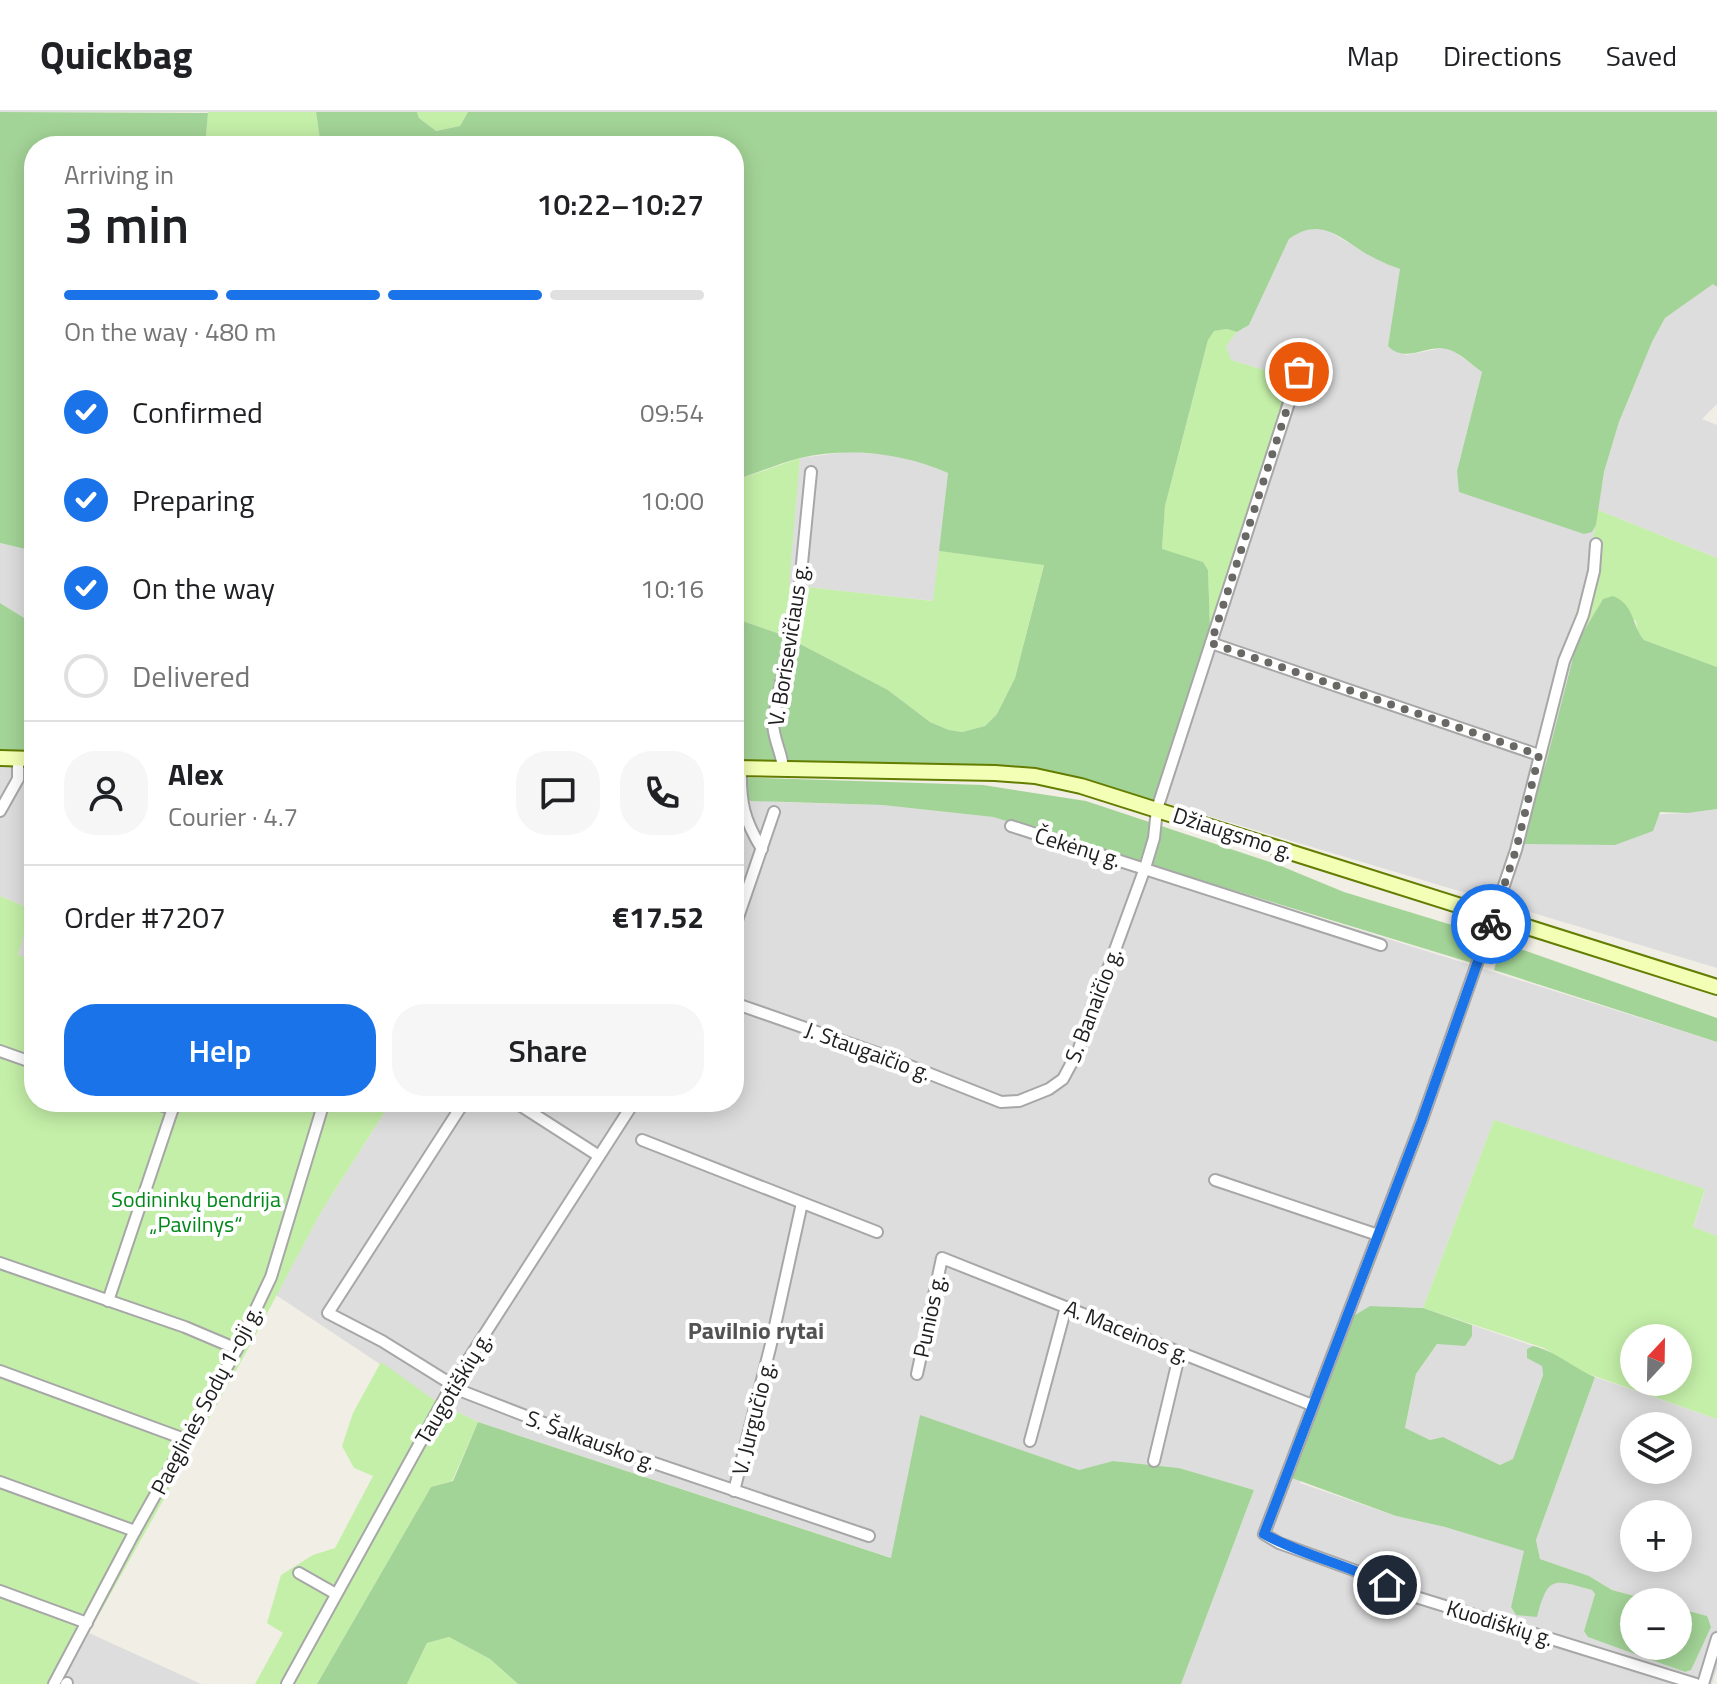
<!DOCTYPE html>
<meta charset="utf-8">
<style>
body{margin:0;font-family:"Titillium Web",sans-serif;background:#f6f6f6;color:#202124;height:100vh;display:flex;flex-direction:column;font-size:30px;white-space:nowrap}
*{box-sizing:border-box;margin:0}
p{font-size:26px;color:#757577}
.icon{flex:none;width:44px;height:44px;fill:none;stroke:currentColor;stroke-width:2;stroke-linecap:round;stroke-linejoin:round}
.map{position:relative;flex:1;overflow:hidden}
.sheet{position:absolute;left:24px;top:24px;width:720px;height:976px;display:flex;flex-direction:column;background:#fff;border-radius:32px;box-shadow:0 4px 20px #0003}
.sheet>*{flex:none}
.needle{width:52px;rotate:22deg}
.buttons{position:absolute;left:1620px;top:1212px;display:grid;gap:16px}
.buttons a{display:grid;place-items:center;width:72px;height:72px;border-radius:50%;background:#fff;box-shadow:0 4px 20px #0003;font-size:40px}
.pin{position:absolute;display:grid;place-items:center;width:68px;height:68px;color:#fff;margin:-34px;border:4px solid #fff;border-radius:50%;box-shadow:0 2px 8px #0007}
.courier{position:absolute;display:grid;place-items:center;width:80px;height:80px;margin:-40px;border:6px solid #1a73e8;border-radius:50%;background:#fff;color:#222;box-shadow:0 2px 10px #0007}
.headline em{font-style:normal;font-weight:600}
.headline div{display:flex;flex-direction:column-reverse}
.headline{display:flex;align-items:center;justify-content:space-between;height:136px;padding:0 40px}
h1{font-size:52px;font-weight:600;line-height:60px}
.bar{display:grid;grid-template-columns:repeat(4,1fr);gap:12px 8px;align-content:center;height:96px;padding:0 40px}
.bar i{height:10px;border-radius:6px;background:#e0e0e0}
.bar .active{background:#1a73e8}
.bar p{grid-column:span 4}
.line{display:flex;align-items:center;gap:20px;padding:0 40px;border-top:2px solid #e0e0e0}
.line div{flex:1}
.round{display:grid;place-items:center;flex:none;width:84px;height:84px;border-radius:32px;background:#f6f6f6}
ol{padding:0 40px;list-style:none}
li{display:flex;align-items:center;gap:24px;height:88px}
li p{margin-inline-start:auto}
li .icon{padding:8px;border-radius:50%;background:#1a73e8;color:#fff;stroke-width:4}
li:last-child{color:#757577}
li i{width:44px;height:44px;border:4px solid #e0e0e0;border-radius:50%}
.button{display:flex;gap:16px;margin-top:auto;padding:16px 40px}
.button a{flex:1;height:92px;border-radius:32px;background:#1a73e8;color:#fff;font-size:32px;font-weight:600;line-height:92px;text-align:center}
.button a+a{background:#f6f6f6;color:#202124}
header{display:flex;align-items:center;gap:48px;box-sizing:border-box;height:112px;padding:0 40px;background:#fff;border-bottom:2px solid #e0e0e0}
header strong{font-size:38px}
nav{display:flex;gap:44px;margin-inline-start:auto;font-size:28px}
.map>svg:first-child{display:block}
.residential{fill:#dedddd;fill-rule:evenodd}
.grass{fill:#c4efa8;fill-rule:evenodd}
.forest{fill:#a3d497}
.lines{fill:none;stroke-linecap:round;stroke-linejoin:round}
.street-casing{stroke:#a7a7a7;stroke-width:14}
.secondary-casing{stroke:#637d00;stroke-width:18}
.street{stroke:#fff;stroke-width:10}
.secondary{stroke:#f4ffb6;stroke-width:14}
.done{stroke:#696865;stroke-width:8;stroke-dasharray:0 14.4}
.route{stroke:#1a73e8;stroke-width:10}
.labels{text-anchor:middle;stroke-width:8;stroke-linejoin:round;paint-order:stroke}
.street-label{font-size:22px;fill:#202020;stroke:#fff}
.park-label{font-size:22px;fill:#03891b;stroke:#fff}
.neighbourhood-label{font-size:24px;font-weight:bold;fill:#535353;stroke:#fff}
</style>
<header>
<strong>Quickbag</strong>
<nav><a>Map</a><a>Directions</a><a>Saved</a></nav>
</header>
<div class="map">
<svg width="1717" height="1572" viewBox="0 0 1717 1572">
<rect width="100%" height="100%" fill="#f1eee5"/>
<g class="residential">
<polygon points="1312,116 1325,117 1376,147 1401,157 1388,234 1406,243 1443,236 1452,238 1482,260 1457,359 1460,380 1592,420 1596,413 1584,478 1567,525 1577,530 1546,651 1526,708 1688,701 1717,697 1717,856 1155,688 1294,267 1231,248 1225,234 1237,220 1249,213 1289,127 1300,119"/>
<polygon points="1713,171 1717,176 1717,292 1702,307 1717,313 1717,446 1598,398 1604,360 1619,310 1652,230 1665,206"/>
<polygon points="846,340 891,343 927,352 948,361 934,489 788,473 800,346"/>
<polygon points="0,431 34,439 34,512 0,491"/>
<polygon points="0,640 34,640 34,848 18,843 31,797 0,784"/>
<path d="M734,682L776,690L882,693L993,705L1024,713L1717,930V1124L1693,1116L1705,1078L1494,1008L1423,1196L1370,1194L1300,1371L1396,1404L1445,1415L1525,1439L1511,1495L1554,1471L1563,1470L1592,1478L1595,1482L1584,1519L1685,1560L1707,1504L1678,1496V1490H1657L1612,1478L1589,1464L1540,1447L1536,1428L1595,1265L1717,1307V1557L1712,1572H1181L1254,1378L1179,1356L1113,1349L1079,1358L920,1304L892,1446L478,1310L437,1290L276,1183L321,1100L391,990H734ZM1634,1314H1678V1358H1634ZM1634,1402H1678V1446H1634Z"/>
<polygon points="1472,1213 1533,1234 1527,1237 1542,1254 1543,1262 1513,1348 1500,1353 1443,1325 1430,1328 1405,1317 1416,1262 1437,1232 1472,1224"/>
<polygon points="89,1521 201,1572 60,1572"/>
</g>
<g class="grass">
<polygon points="208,0 316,0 321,34 205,34"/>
<polygon points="417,0 468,0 460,14 436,19 419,6"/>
<polygon points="1227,217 1237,220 1226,234 1231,248 1294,267 1210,516 1208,458 1203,450 1162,438 1165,394 1208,228 1213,219"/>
<polygon points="800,346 789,473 933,489 939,439 1044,452 1015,566 997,602 985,614 962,620 949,618 930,610 888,578 783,523 734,506 734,369"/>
<polygon points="1598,398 1717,446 1717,555 1644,528 1638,520 1636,509 1603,487 1577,530 1567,526 1584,478"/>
<polygon points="0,784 31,797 18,843 34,848 34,990 391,990 321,1100 248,1237 60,1572 0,1572"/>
<path d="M1494,1008L1705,1077L1693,1115L1717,1124V1307L1580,1259L1544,1236L1423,1196ZM1634,1226H1678V1270H1634Z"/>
<polygon points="381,1250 437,1290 478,1310 452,1369 431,1375 317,1572 255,1572 283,1521 267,1511 281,1463 313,1443 335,1436 373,1364 354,1356 342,1334 353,1301"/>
<polygon points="449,1525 490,1547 518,1572 407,1572 427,1531"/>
</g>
<g class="forest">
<polygon points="0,0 208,1 205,34 34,34 34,439 0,431"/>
<path d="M316,0H417L419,6L436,19L460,14L468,0H1717V175L1713,172L1665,206L1652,230L1619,310L1604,360L1596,413L1592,420L1584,422L1459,380L1457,359L1482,260C1472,253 1461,242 1450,238C1429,230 1406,253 1388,234L1400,157C1392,154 1384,151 1376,147C1345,132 1324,101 1289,127L1249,213L1237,220L1227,217L1214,219L1208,228L1165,394L1162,437L1203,450L1208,458L1210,516L1155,688L1068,663L1024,656L734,650V506L783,523L888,578L930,610L949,618L962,620L985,614L997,602L1015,566L1044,453L939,439L948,361C902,341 850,335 800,346C778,352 756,361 734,369V34H321Z"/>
<path d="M1613,484C1635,493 1631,512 1644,528L1717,555V697L1688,701L1660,700L1653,719L1615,733L1522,732L1526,708L1546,651L1577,530L1603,487Z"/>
<polygon points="0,491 34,512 34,640 0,640"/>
<polygon points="734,665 983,673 1086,689 1276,752 1344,780 1465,817 1474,821 1478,826 1472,851 993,705 882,693 751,689 743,683 734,682"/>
<polygon points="1511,836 1523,838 1717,906 1717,930 1494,858 1498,844"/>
<path d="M1370,1194L1423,1196L1472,1213V1224L1465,1234L1437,1232L1416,1262L1405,1316L1430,1328L1443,1325L1500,1353L1513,1347L1543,1263L1542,1254L1527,1246V1237L1533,1234C1556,1239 1573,1256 1595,1265L1536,1428L1540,1447L1589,1464L1612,1478L1657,1490H1634V1534H1678V1496L1707,1504L1711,1515L1691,1558L1685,1560L1588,1525L1584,1519L1595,1482L1592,1478C1553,1467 1548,1463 1537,1505L1516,1503L1511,1495L1524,1439L1445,1415L1396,1404L1292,1366L1290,1360L1355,1203Z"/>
<polygon points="920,1303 1079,1358 1113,1349 1179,1356 1254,1378 1181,1572 518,1572 490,1547 449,1525 427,1531 407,1572 317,1572 431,1375 453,1369 478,1310 891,1446"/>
</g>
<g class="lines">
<g class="street-casing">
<g id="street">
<polyline points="1596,432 1594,459 1583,503 1564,549 1516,738 1494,803 1422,1008 1264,1422 1279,1431 1370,1464 1403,1481 1696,1572"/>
<polyline points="1211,531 1539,643"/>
<path d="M741,656C740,690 744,708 762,737"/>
<path d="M783,657C782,639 772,626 773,608L798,492L811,360"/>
<polyline points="0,699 18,667 18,647"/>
<polyline points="1011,714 1381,833"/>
<polyline points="734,817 774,700"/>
<polyline points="734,891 877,941 1001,990 1019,989 1049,977 1063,967 1078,939 1145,756 1154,726 1157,697 1299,260"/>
<polyline points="0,939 34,951"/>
<polyline points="151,990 173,997"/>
<polyline points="464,990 328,1201 382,1229 464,1280 598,1332 869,1424"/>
<polyline points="515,990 599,1044"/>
<polyline points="642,1028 877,1120"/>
<polyline points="1215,1068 1378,1123"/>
<polyline points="0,1151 185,1215 237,1237"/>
<polyline points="108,1189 175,990"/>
<polyline points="0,1259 187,1328"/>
<polyline points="917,1262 942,1146 1312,1293"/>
<polyline points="1030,1329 1066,1195"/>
<polyline points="1154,1349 1180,1240"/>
<polyline points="0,1370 135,1419"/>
<polyline points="734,1379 771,1232 802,1091"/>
<polyline points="299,1461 336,1482"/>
<polyline points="0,1479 87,1511"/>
<polyline points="54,1572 135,1419 237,1237 271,1165 324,990"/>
<polyline points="66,1572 67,1571"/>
<polyline points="287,1572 452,1273 634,990"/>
<polyline points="1703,1572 1717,1526"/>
</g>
</g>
<g class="secondary-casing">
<g id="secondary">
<polyline points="0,646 34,647"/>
<polyline points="734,656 995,661 1035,664 1081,674 1717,875"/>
</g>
</g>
<use href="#street" class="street"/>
<use href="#secondary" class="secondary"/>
</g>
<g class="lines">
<polyline class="done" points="1299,260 1211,531 1539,643 1516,738 1491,812"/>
<path class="route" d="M1387,1473C1347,1452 1303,1444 1264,1422L1422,1008L1491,812"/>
</g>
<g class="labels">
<g class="street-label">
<text transform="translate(788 533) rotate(-81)" y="8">V. Borisevičiaus g.</text>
<text transform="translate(1233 721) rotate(18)" y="8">Džiaugsmo g.</text>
<text transform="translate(1078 735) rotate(17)" y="8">Čekėnų g.</text>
<text transform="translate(1093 893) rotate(-69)" y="8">S. Banaičio g.</text>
<text transform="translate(868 939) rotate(20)" y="8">J. Staugaičio g.</text>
<text transform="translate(929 1204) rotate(-78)" y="8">Punios g.</text>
<text transform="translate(1127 1219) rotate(22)" y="8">A. Maceinos g.</text>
<text transform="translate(453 1276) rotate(-59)" y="8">Taugotiškių g.</text>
<text transform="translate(206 1288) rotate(-62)" y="8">Paeglinės Sodų 1-oji g.</text>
<text transform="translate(753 1306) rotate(-76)" y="8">V. Jurgučio g.</text>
<text transform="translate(591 1328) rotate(20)" y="8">S. Šalkausko g.</text>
<text transform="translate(1500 1511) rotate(17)" y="8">Kuodiškių g.</text>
</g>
<g class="park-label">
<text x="196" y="1095">Sodininkų bendrija<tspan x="196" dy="25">„Pavilnys“</tspan></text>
</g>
<g class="neighbourhood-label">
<text x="756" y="1227">Pavilnio rytai</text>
</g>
</g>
</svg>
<div class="buttons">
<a><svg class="needle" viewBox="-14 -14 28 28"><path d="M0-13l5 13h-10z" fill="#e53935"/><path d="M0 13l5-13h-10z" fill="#757577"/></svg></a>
<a><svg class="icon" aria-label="layers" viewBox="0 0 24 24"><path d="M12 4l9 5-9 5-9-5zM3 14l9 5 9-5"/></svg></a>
<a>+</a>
<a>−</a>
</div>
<div class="pin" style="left:1299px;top:260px;background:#ea580c"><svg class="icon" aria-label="bag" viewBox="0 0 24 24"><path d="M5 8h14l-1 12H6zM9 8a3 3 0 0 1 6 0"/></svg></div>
<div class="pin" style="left:1387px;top:1473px;background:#1f2937"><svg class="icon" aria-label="home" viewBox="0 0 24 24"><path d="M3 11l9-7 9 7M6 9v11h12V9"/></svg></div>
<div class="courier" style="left:1491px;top:812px"><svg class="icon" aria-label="bike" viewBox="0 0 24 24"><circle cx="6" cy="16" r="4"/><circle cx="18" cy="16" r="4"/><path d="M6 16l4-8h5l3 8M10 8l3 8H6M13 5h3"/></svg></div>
<section class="sheet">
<div class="headline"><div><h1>3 min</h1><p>Arriving in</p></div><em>10:22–10:27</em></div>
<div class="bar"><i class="active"></i><i class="active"></i><i class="active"></i><i></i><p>On the way · 480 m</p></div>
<ol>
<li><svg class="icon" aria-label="check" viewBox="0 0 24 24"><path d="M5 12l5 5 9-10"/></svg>Confirmed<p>09:54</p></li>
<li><svg class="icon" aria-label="check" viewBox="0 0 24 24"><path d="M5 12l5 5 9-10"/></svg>Preparing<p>10:00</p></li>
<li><svg class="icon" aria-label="check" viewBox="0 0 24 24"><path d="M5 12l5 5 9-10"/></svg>On the way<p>10:16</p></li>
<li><i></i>Delivered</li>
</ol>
<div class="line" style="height:144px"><a class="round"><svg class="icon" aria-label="person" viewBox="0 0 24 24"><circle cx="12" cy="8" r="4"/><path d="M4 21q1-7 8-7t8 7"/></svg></a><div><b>Alex</b><p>Courier · 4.7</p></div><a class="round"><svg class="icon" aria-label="chat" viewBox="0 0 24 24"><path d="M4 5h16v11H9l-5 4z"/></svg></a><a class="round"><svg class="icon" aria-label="phone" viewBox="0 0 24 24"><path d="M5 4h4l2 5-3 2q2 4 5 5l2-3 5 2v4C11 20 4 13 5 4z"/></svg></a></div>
<div class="line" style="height:104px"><div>Order #7207</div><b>€17.52</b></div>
<div class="button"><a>Help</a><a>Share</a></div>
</section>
</div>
